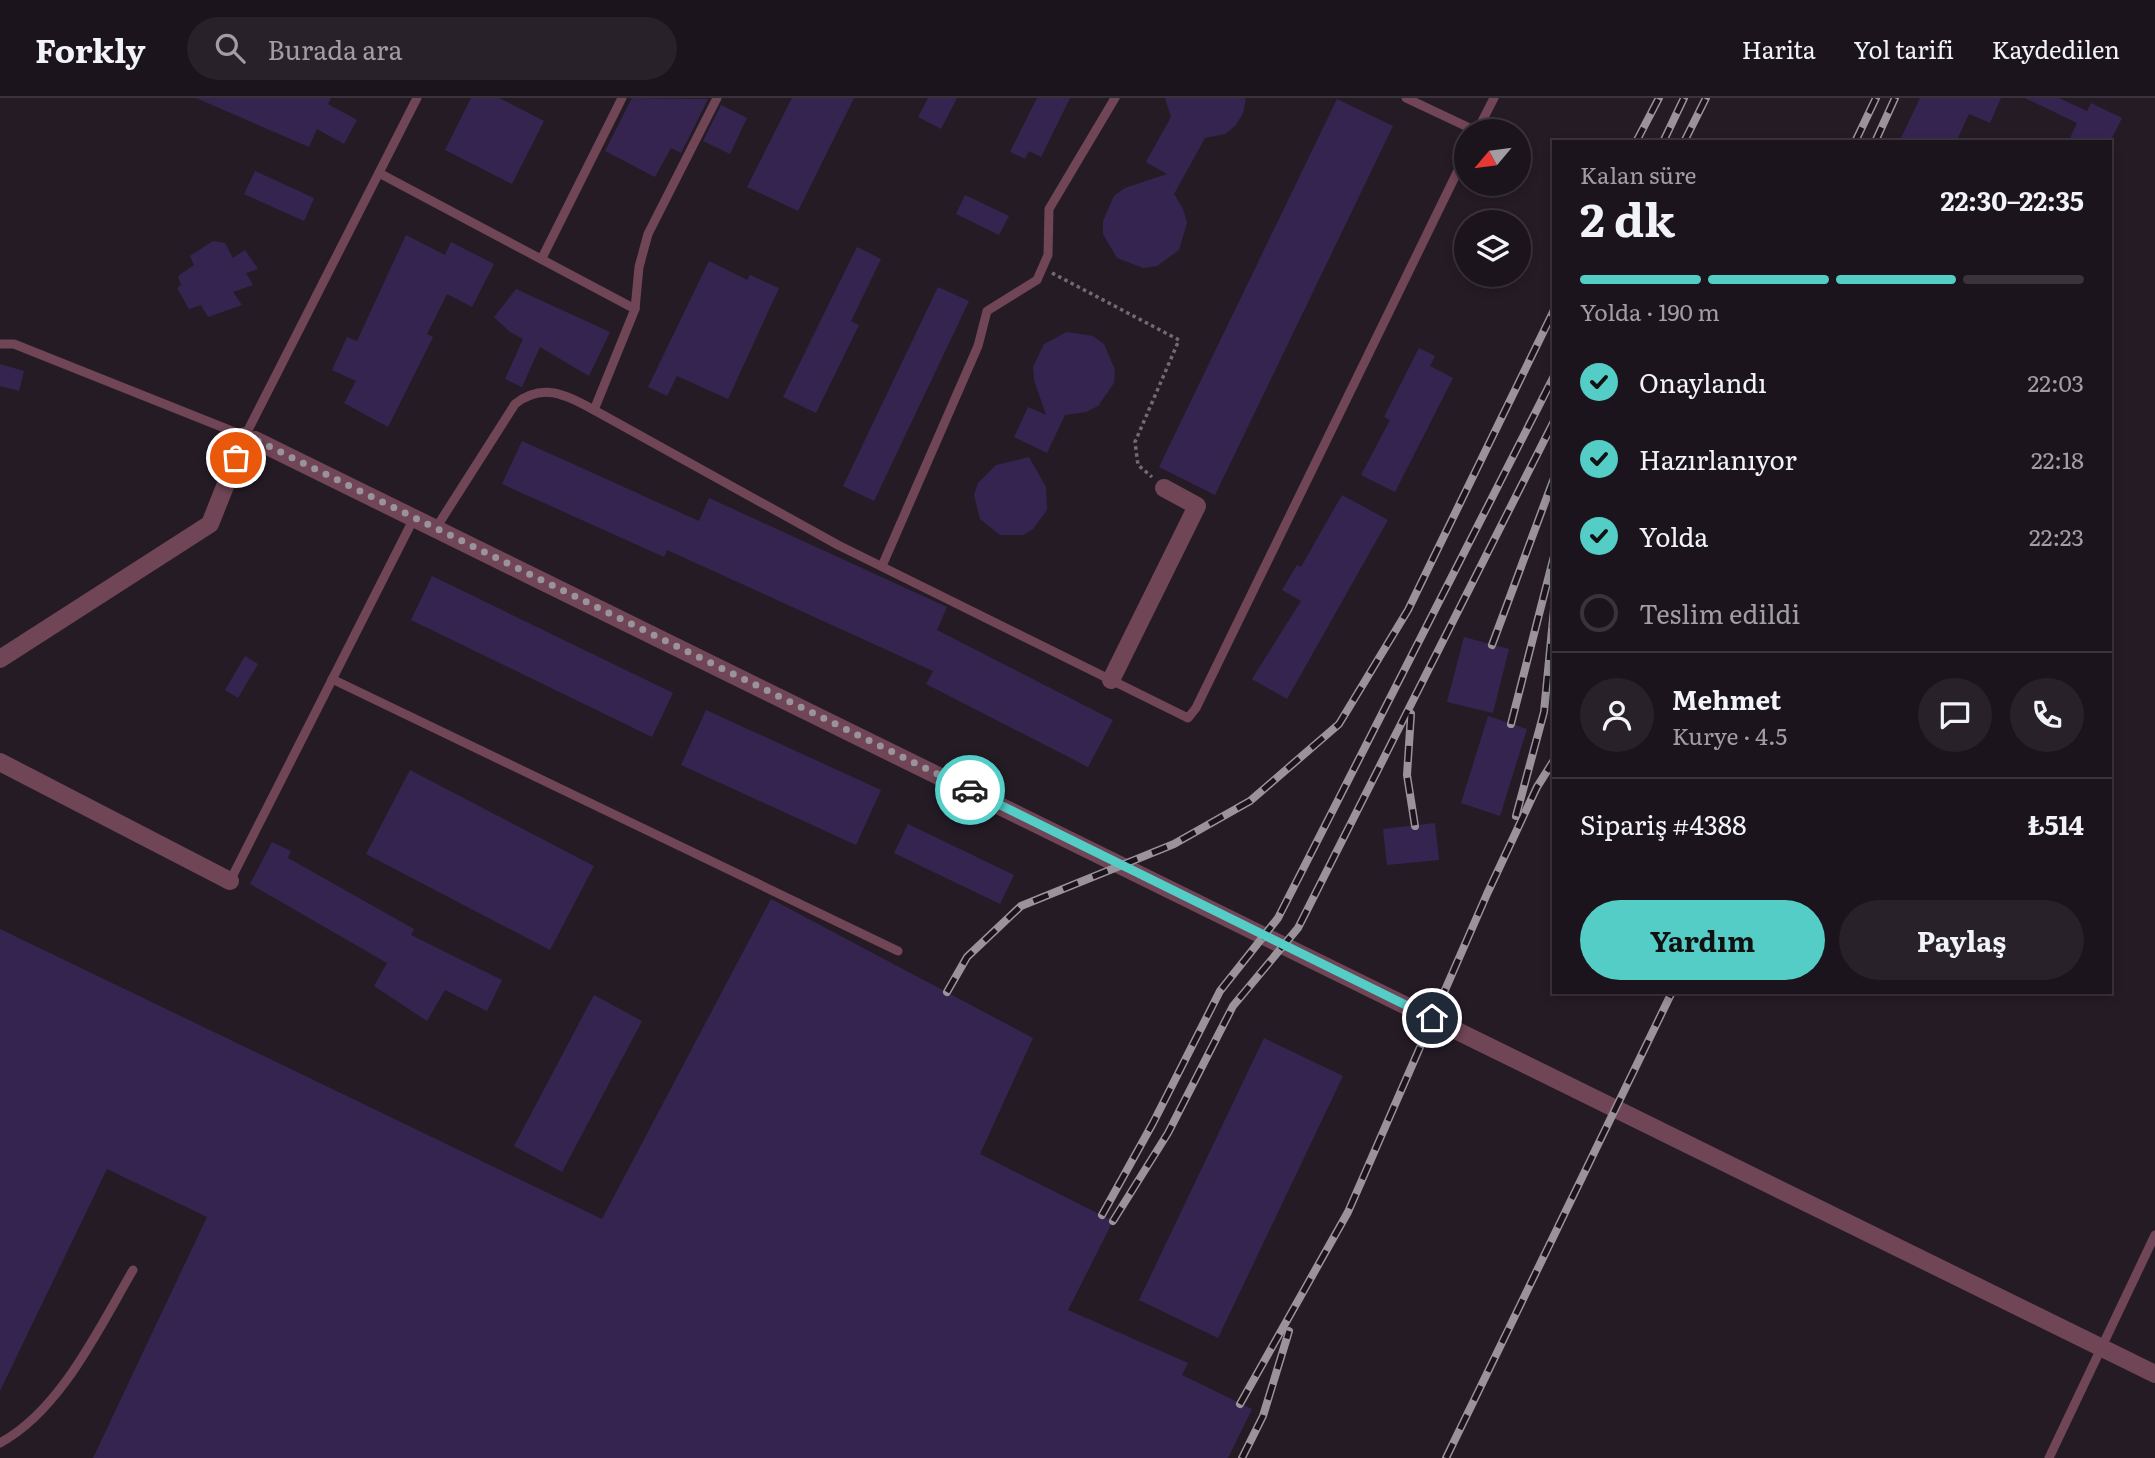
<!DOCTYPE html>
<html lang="tr">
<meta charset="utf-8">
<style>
body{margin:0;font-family:Literata,serif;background:#292129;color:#f1f3f6;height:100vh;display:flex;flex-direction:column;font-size:26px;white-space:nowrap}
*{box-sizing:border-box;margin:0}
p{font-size:23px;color:#a09ea3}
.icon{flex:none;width:38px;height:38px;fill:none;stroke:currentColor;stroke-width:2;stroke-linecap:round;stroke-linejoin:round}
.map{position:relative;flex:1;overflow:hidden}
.details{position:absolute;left:1552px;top:42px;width:560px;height:854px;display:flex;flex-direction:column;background:#1c141c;border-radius:0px;box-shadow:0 4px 10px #0003,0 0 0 2px #3a333b}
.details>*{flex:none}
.needle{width:46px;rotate:241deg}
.buttons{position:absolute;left:1454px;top:21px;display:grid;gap:14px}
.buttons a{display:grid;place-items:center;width:77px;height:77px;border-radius:50%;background:#1c141c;box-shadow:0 4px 10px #0003,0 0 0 2px #3a333b;font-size:35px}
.pin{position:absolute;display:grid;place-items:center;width:60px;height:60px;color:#fff;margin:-30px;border:4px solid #fff;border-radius:50%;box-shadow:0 2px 7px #0007}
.courier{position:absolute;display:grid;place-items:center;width:70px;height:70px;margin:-35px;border:5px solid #54cdc7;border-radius:50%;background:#fff;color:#222;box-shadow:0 2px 9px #0007}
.summary em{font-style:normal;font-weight:700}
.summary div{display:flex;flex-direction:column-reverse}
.summary{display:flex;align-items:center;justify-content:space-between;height:119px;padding:0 28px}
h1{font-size:46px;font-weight:700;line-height:52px}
.bar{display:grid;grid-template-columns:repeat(4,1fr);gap:10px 7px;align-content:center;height:84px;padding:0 28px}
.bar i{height:9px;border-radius:5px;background:#3a333b}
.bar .current{background:#54cdc7}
.bar p{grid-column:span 4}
.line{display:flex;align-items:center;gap:18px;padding:0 28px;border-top:2px solid #3a333b}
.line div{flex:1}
.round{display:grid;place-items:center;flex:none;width:74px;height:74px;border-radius:37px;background:#292129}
ol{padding:0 28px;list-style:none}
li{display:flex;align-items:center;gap:21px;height:77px}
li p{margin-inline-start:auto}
li .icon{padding:7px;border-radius:50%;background:#54cdc7;color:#111;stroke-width:4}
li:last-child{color:#a09ea3}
li i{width:38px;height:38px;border:4px solid #3a333b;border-radius:50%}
.button{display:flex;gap:14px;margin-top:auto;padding:14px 28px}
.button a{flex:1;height:80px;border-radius:42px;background:#54cdc7;color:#111;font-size:28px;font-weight:700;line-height:80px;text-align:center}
.button a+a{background:#292129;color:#f1f3f6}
header{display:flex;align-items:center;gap:42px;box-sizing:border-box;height:98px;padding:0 35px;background:#1c141c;border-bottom:2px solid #3a333b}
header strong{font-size:33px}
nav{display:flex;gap:38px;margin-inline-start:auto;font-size:24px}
.search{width:490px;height:63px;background:#292129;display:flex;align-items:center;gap:18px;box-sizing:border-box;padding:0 24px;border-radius:38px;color:#a09ea3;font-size:26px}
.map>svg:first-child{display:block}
.building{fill:#362450}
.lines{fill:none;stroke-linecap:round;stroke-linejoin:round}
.path{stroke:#726971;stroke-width:3.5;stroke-dasharray:3.5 3.5;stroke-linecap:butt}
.lane{stroke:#704556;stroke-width:9}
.street{stroke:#704556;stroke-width:18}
.rail-casing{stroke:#9b939a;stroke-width:8}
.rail{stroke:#1b121b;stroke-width:5;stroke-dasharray:16;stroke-linecap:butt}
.done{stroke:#9b939b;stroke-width:7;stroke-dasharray:0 12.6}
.route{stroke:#54cdc7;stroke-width:9}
</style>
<header>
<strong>Forkly</strong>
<div class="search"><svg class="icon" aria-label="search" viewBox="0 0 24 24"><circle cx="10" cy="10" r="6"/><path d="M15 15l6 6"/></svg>Burada ara</div>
<nav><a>Harita</a><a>Yol tarifi</a><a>Kaydedilen</a></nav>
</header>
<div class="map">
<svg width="2155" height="1360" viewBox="0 0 2155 1360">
<rect width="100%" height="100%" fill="#251b25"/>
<g class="building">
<polygon points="196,0 331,0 328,6 357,22 344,46 317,31 309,49"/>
<polygon points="471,0 499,0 544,23 512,86 445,52"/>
<polygon points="632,0 708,1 681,55 671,50 655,79 605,53"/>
<polygon points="792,0 854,0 798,113 747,89"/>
<polygon points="928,0 957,0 941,31 918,19"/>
<polygon points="1037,0 1070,0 1041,59 1029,53 1025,61 1010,54"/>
<polygon points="1165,0 1246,0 1243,15 1236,27 1225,36 1205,40 1174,96 1183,111 1187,125 1179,152 1157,168 1143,170 1117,160 1103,136 1103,123 1114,98 1125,90 1167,76 1146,64 1171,19"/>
<polygon points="1920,0 2001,0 1990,25 1969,16 1956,44 1899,44"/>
<polygon points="2025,0 2059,0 2087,13 2091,5 2122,20 2110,44 2079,44 2070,40 2077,25"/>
<polygon points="1337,1 1393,28 1215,397 1159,369"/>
<polygon points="721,7 747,20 730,56 703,43"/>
<polygon points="255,73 314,100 304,123 244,96"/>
<polygon points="965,97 1009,118 999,137 956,116"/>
<polygon points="406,137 445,157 451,144 494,166 472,209 447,196 427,236 433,239 388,329 344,305 356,283 332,272 347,239 357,243"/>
<polygon points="213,143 225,145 233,160 245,152 258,171 246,175 253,187 233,194 242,207 208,219 201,207 189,211 177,190 181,187 178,178 194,167 190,158"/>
<polygon points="857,149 881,161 851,223 859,227 816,315 783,299"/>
<polygon points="709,163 747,182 750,177 779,190 728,301 677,278 667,298 648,289"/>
<polygon points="938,189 969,203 874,403 843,388"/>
<polygon points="516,191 610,234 589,278 540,249 522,289 505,281 523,241 510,234 494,219"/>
<polygon points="1067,234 1093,238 1104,246 1115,272 1114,285 1098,308 1086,314 1065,317 1047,355 1014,339 1028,309 1046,317 1034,282 1033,269 1044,246"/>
<polygon points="1419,250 1435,258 1430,268 1453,280 1395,394 1361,377 1390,322 1384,319"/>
<polygon points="0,266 24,273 19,293 0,288"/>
<polygon points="522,343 699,423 709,400 947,509 937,532 1113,622 1088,669 926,586 933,573 667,452 664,459 502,386"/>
<polygon points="1029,359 1046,389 1047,412 1033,431 1023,437 1000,437 980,421 974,397 978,385 996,367"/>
<polygon points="1342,397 1388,422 1287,601 1252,581 1301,503 1282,492 1297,467 1301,469"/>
<polygon points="432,478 673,595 652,639 411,522"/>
<polygon points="1464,539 1509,551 1493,615 1447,604"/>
<polygon points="245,558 258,566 238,600 225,592"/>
<polygon points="706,612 881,692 856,747 681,667"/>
<polygon points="1488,618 1527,631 1500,718 1461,705"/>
<polygon points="410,672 594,768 550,852 366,756"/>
<polygon points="1435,725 1439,762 1387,767 1383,731"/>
<polygon points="908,726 1014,777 1000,806 894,755"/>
<polygon points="272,744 291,753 288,760 414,831 411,837 502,882 487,913 445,892 427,923 374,888 387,865 250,786"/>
<polygon points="771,801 1033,940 980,1056 1113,1123 1068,1212 1188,1265 1182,1277 1252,1311 1228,1360 93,1360 207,1119 107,1071 0,1293 0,831 602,1121"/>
<polygon points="594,897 642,923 562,1074 514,1048"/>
<polygon points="1264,940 1343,978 1218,1240 1139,1202"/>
</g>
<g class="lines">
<polyline class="path" points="1052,175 1179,242 1135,344 1138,367 1152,379"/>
<g class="lane">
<polyline points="1406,0 1476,33"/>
<polyline points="1477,33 1494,0"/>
<polyline points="379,75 635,211 594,312 838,447 1188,620 1196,610 1466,56"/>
<polyline points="542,160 622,0"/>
<polyline points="635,211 639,169 648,136 717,0"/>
<polyline points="0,246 14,246 247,339"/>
<polyline points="245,338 417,0"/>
<path d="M436,430L515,306C543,284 566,297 594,312"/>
<polyline points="882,468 978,248 987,213 1037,182 1048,157 1049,111 1115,0"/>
<polyline points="332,581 898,853"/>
<polyline points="230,783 414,420"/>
<path d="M0,1345C61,1312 99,1230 133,1172"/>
<polyline points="2049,1360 2155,1137"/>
</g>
<g class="street">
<polyline points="255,342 2155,1276"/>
<polyline points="0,561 210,426 245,338"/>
<polyline points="1111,582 1197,408 1164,390"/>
<polyline points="0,664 230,783"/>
</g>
<g class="rail-casing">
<g id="rail">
<polyline points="1636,44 1659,0"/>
<polyline points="1663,44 1684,0"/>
<polyline points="1684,44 1706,0"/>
<polyline points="1855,44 1876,0"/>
<polyline points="1875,44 1895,0"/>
<polyline points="1492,547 1554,380"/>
<polyline points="1411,616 1407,677 1415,728"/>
<polyline points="1511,626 1554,458"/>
<polyline points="1516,718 1544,614 1554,511"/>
<polyline points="947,894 967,859 1021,808 1174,746 1250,703 1339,626 1408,512 1554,212"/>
<polyline points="1102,1117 1153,1025 1220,893 1278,820 1554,278"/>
<polyline points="1113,1123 1168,1035 1233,908 1298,830 1554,323"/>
<polyline points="1240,1306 1348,1114 1487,796 1537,689 1554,662"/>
<polyline points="1242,1360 1263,1318 1289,1233"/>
<polyline points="1446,1360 1672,894"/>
</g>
</g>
<use href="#rail" class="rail"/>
</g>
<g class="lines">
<polyline class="done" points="236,360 245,338 256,342 970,692"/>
<polyline class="route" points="970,692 1432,920"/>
</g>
</svg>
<div class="buttons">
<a><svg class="needle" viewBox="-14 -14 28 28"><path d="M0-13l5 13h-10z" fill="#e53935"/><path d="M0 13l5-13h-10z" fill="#a09ea3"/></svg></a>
<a><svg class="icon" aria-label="layers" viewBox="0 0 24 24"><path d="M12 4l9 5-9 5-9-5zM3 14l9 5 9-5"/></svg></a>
</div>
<div class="pin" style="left:236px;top:360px;background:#ea580c"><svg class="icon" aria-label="bag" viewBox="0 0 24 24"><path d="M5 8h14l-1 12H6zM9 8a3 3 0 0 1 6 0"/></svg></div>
<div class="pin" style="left:1432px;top:920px;background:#1f2937"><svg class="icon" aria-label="home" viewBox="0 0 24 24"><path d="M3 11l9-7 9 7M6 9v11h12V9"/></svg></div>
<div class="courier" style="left:970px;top:692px"><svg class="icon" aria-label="car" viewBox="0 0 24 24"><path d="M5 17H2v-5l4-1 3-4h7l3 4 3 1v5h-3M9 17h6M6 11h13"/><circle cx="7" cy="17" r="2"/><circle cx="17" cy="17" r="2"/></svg></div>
<section class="details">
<div class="summary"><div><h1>2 dk</h1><p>Kalan süre</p></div><em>22:30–22:35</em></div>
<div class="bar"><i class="current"></i><i class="current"></i><i class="current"></i><i></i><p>Yolda · 190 m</p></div>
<ol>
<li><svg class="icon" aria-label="check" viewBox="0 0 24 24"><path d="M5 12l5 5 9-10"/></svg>Onaylandı<p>22:03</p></li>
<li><svg class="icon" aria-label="check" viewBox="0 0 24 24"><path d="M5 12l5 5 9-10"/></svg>Hazırlanıyor<p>22:18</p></li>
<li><svg class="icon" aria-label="check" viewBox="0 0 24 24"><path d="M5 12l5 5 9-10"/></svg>Yolda<p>22:23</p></li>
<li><i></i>Teslim edildi</li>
</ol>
<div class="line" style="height:126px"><a class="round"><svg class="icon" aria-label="person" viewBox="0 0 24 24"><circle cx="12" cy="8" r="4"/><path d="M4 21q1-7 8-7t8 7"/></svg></a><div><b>Mehmet</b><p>Kurye · 4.5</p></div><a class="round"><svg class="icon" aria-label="chat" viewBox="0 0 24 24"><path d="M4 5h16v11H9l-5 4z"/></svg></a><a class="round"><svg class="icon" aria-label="phone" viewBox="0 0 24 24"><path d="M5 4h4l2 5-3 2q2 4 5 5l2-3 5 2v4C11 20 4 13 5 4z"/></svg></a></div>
<div class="line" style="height:91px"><div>Sipariş #4388</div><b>₺514</b></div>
<div class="button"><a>Yardım</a><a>Paylaş</a></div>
</section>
</div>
